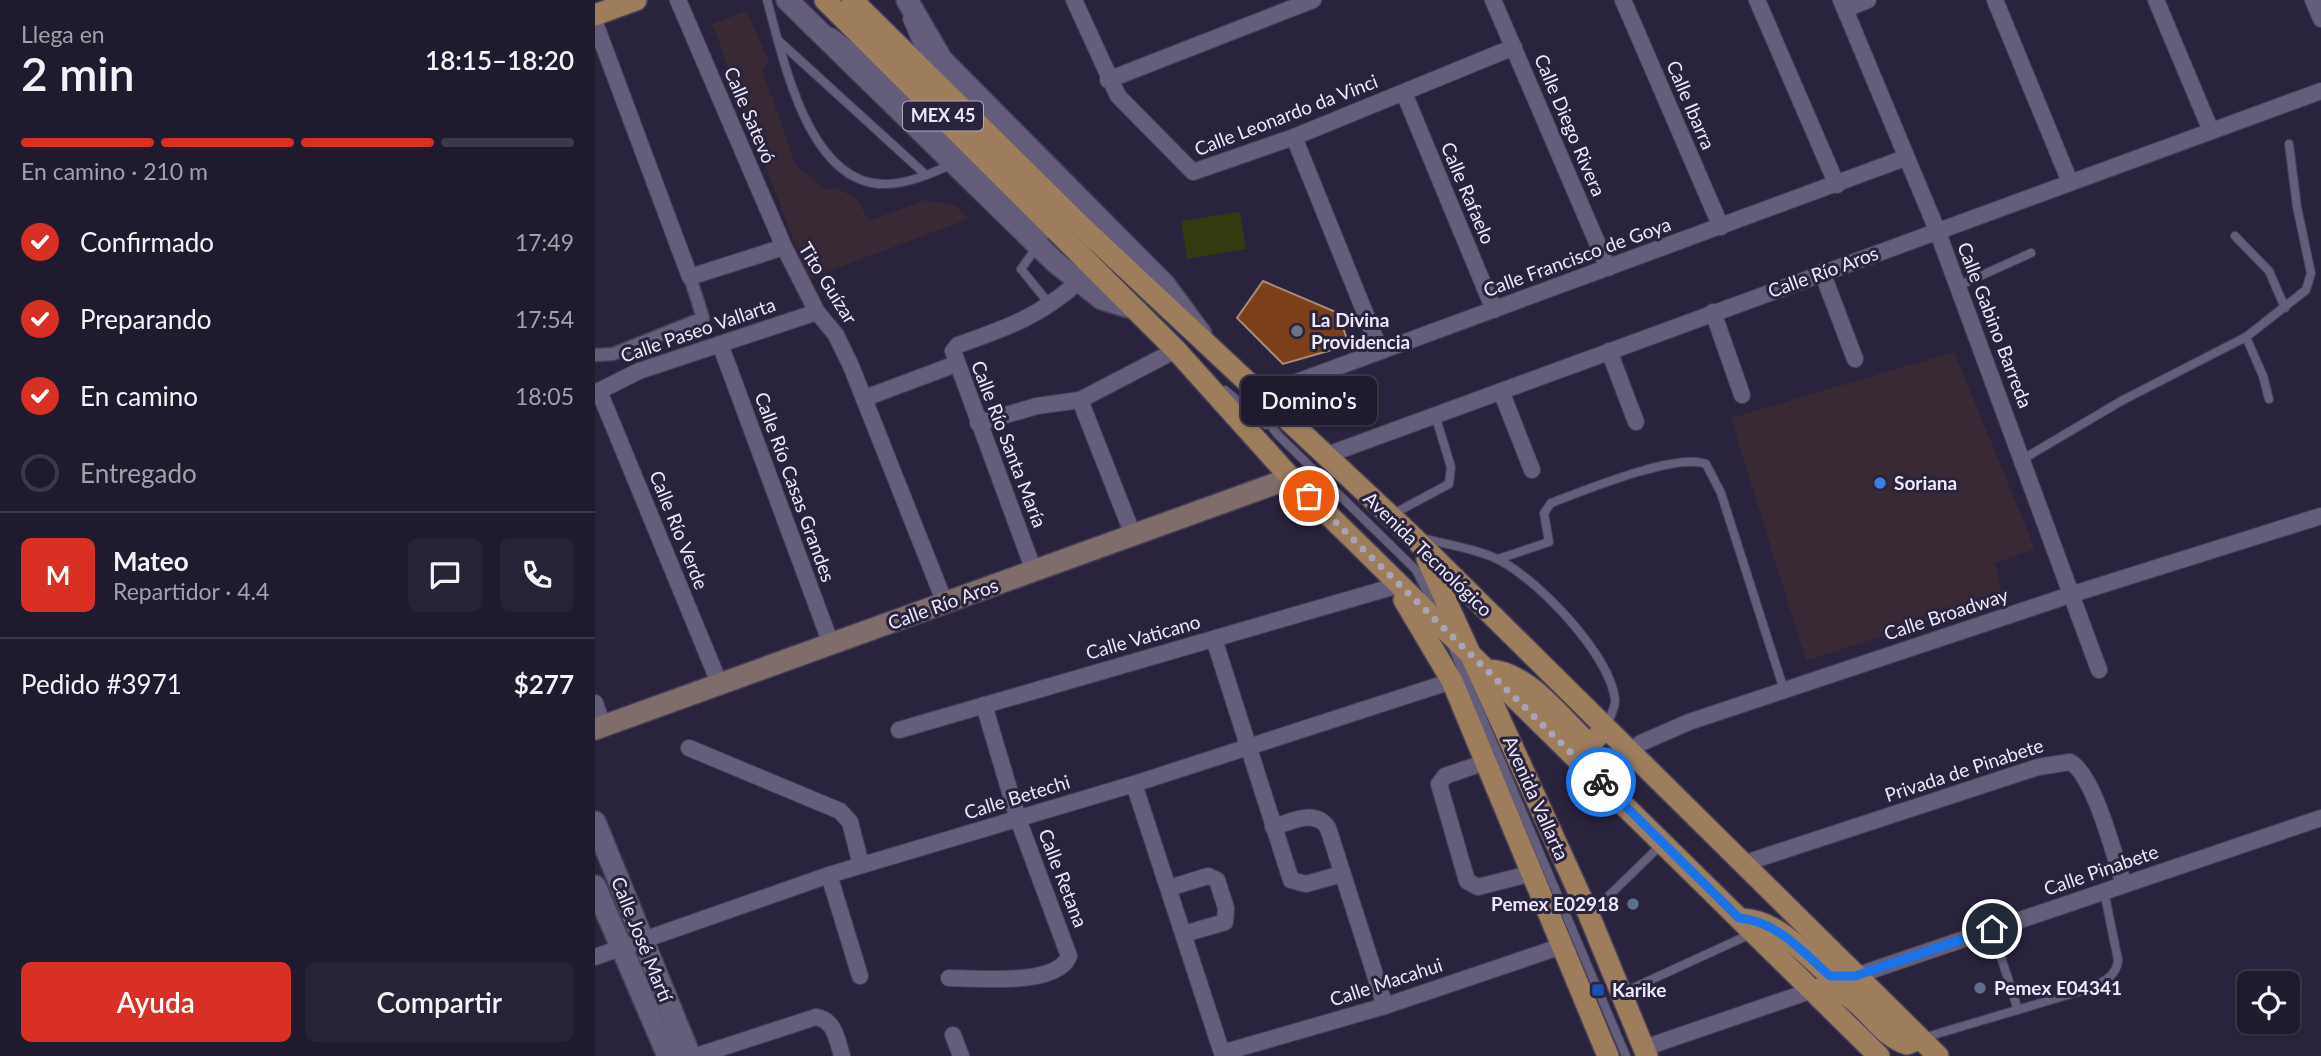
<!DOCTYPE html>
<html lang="es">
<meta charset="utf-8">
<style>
body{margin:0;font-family:Lato,sans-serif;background:#272336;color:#f1f3f6;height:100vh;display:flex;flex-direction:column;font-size:26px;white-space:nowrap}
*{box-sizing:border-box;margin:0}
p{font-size:23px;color:#a1a1aa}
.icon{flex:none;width:38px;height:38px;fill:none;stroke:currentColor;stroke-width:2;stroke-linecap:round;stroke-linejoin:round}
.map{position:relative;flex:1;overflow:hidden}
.side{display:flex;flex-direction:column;background:#1f1a2e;width:595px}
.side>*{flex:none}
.tools{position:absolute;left:1642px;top:971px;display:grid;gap:14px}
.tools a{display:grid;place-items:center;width:63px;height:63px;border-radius:10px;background:#1f1a2e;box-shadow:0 2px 5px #0004,0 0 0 2px #3c384a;font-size:35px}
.pin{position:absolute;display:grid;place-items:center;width:60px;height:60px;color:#fff;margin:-30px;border:4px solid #fff;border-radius:50%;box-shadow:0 2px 7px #0007}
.courier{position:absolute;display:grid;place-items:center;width:70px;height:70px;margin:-35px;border:5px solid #1a73e8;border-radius:50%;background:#fff;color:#222;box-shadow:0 2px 9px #0007}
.bubble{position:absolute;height:49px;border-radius:10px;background:#1f1a2e;box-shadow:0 2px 5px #0004,0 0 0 2px #3c384a;font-size:23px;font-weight:600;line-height:49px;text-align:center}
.headline em{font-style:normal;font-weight:600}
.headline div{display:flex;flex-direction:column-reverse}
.headline{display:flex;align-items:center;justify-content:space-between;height:119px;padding:0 21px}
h1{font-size:46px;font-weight:600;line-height:52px}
.bar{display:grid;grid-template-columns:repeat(4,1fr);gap:10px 7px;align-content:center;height:84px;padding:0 21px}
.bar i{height:9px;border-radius:5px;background:#3c384a}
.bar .current{background:#d93025}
.bar p{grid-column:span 4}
.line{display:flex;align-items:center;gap:18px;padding:0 21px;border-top:2px solid #3c384a}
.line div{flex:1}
.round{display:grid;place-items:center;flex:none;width:74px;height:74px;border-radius:10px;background:#272336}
ol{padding:0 21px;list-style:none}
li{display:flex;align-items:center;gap:21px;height:77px}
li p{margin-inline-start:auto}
li .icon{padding:7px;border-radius:50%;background:#d93025;color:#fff;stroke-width:4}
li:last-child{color:#a1a1aa}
li i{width:38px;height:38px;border:4px solid #3c384a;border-radius:50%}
.cta{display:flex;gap:14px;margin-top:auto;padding:14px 21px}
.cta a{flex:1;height:80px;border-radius:10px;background:#d93025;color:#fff;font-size:28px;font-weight:600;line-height:80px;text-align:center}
.cta a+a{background:#272336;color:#f1f3f6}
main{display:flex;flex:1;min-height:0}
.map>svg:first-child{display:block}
.commercial{fill:#392935}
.green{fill:#323a0f}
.building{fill:#7b401a;stroke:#aa8a78;stroke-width:2}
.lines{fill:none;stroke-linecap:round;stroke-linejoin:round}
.service-casing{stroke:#464057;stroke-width:10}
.pedestrian-casing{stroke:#464057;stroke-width:15}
.minor-casing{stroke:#464057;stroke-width:18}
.tertiary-casing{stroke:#464057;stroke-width:24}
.secondary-casing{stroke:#464057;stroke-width:24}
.primary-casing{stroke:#464057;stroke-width:24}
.service{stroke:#645d7b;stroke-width:8}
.pedestrian{stroke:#645d7b;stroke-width:12}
.minor{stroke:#645d7b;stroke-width:16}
.tertiary{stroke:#645d7b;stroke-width:21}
.secondary{stroke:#806d6b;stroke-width:21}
.primary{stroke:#9d7d5c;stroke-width:21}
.done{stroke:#a8a3b8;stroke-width:7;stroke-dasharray:0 12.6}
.route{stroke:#1a73e8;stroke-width:9}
.worship-dot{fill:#6b7280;stroke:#29233d;stroke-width:2.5}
.shop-dot{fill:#3f7fe0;stroke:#29233d;stroke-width:2.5}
.service-dot{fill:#5c6f8a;stroke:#29233d;stroke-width:2.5}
.transit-dot{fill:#1a4fb4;stroke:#29233d;stroke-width:2.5}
.labels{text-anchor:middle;stroke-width:6;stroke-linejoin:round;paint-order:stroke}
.shield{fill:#29233d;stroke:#b2adc1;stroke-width:2}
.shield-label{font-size:18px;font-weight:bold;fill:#ece8fa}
.street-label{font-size:19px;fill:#ece8fa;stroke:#29233d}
.poi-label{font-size:19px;font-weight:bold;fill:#ece8fa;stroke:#29233d;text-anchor:start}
</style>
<main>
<section class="side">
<div class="headline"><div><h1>2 min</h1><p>Llega en</p></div><em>18:15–18:20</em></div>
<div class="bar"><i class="current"></i><i class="current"></i><i class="current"></i><i></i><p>En camino · 210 m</p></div>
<ol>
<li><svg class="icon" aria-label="check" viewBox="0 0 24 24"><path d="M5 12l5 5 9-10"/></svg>Confirmado<p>17:49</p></li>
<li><svg class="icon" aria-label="check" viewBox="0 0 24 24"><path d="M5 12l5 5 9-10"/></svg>Preparando<p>17:54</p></li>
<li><svg class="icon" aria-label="check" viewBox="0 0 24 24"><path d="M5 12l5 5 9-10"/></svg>En camino<p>18:05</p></li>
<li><i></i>Entregado</li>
</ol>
<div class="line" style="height:126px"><b class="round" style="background:#d93025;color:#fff">M</b><div><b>Mateo</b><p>Repartidor · 4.4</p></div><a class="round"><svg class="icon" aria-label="chat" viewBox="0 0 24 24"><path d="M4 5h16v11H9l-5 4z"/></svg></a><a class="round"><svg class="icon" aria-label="phone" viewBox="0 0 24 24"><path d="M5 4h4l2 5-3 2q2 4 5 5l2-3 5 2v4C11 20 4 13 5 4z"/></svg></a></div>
<div class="line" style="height:91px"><div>Pedido #3971</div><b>$277</b></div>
<div class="cta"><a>Ayuda</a><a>Compartir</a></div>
</section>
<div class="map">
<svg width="1726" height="1056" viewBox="0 0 1726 1056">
<rect width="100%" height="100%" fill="#29233d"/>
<g class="commercial">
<polygon points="152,11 174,62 167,69 201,166 231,190 240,187 262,199 274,221 330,200 362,206 373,219 213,279 117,24"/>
<polygon points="1359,352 1440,549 1400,563 1407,597 1211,661 1136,418"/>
</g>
<polygon class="green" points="645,212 651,249 592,259 586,221"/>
<polygon class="building" points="668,281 743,313 754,345 688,364 642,318"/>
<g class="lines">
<g class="service-casing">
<g id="service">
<path d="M172,0C188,57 213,187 292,184C316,183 337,173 358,164"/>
<polyline points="312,19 323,45 338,61"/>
<polyline points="237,32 257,47 451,235"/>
<polyline points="185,42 331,175"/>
<polyline points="1640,236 1674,271 1690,308"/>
<polyline points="442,247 426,269 456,306"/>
<polyline points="1363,286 1436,253"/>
<polyline points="1651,337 1668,376 1674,399"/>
<polyline points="630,390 671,425"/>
<polyline points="651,393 683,435 821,570 840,608"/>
<polyline points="1428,459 1528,400 1651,337 1711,290 1716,273 1702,207 1694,144"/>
<polyline points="798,514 854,484 856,467 840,415"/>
<path d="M828,538C852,545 884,549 906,561C945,582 1014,654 1020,699C1021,707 1015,717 1012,724"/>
<path d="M903,559L954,542L949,513L956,503C988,491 1082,452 1111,464L1126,493L1189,690"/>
<polyline points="857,646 1031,1056"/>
<polyline points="996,913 1067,844"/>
<polyline points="1397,929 1423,1010"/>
<polyline points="1027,993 1158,933"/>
<path d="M1328,1038L1496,988C1509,982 1522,975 1523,960L1509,891"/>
</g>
</g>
<g class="pedestrian-casing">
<polyline id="pedestrian" points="0,355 18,354 108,318 95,277"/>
</g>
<g class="minor-casing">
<g id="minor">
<polyline points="83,0 189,247 222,312 241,335 256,366 350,603"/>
<polyline points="479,0 523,96 598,172 699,137 919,47"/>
<polyline points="898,0 1013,268"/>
<polyline points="1028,0 1126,227"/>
<polyline points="1162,0 1242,185"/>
<polyline points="1246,0 1342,230 1504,670"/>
<polyline points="1400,0 1475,182"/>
<polyline points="1561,0 1616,131"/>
<polyline points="1718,0 1726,19"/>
<polyline points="1250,9 1273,0"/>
<polyline points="0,23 95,277 189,247"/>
<polyline points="513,80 718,0"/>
<polyline points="809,93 899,310"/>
<polyline points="699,137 785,350"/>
<polyline points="1227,272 1260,359"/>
<polyline points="1118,312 1147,395"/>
<polyline points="125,344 236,644"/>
<polyline points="1014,351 1041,422"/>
<polyline points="4,391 125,685"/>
<polyline points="906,391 937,470"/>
<polyline points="0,393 44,371 222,312"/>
<polyline points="669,394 1310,158"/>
<polyline points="270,398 361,364"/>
<polyline points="485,400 538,535"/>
<polyline points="383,423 442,406 485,400 581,350"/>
<polyline points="732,455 1726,91"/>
<path d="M439,571L358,351L363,345C411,328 444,317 483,282"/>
<polyline points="619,639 696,880 711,884 747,874"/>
<polyline points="0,703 8,726"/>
<polyline points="304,730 804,585"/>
<polyline points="94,748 245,811 255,822 266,865"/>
<polyline points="891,762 850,776 844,784 872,881 883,887 938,873"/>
<polyline points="1004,781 1046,743 1094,722 1478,594 1726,516"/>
<polyline points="539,784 627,1053 790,1006 967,946"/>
<path d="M678,827C697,822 720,808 733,828L790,1006"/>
<path d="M1147,864L1443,767L1475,762C1499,774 1520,858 1529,885"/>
<polyline points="234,875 265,976"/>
<polyline points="574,888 613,876 622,880 631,908 630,922 589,934"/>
<polyline points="0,957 234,875 539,784 857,681"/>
<polyline points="1260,976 1726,818"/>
<path d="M354,978C382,978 462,987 474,956L423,819L389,705"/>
<polyline points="358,1035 366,1056"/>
<polyline points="1049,1048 1218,990"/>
<path d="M101,1056L221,1017C240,1020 242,1040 247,1056"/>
</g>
</g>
<g class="tertiary-casing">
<g id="tertiary">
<polyline points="192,0 460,262 507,299 540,309"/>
<polyline points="312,0 347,60 570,285 606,334"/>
<polyline points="0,822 95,1056"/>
<polyline points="0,886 73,1056"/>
</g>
</g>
<g class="secondary-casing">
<polyline id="secondary" points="0,729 696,478"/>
</g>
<g class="primary-casing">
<g id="primary">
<polyline points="230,0 581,350 696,478 1284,1056"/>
<polyline points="257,0 490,230 815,534 1343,1056"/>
<polyline points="0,15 41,0"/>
<polyline points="832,559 994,915 1052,1056"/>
<polyline points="809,600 857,681 1013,1056"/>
<path d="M892,670C931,670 964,716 991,741H998L1010,729"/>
<path d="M1147,919C1182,920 1210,954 1235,976H1260"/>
<path d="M1218,990C1265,981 1274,1032 1312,1044L1325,1039"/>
</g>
</g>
<use href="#service" class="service"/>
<use href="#pedestrian" class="pedestrian"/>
<use href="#minor" class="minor"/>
<use href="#tertiary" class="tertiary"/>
<use href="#secondary" class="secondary"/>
<use href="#primary" class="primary"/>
</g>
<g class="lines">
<polyline class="done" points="714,496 1006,782"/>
<path class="route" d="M1006,782L1144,918C1182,921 1209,953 1235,976H1260L1397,929"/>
</g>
<circle class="worship-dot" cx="702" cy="331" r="7"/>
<circle class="shop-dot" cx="1285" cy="483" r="7"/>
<g class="service-dot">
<circle cx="1038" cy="904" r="7"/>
<circle cx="1385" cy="988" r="7"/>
</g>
<rect class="transit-dot" x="996" y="983" width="14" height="14" rx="3.5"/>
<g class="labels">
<rect class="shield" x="308" y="101.5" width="80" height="29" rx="5"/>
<g class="shield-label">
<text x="348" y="122">MEX 45</text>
</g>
<g class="street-label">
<text transform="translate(1096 105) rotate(67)" y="7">Calle Ibarra</text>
<text transform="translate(155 115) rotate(67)" y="7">Calle Satevó</text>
<text transform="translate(691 115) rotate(-21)" y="7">Calle Leonardo da Vinci</text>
<text transform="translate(975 125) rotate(67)" y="7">Calle Diego Rivera</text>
<text transform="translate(873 193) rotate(67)" y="7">Calle Rafaelo</text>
<text transform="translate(982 257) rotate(-20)" y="7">Calle Francisco de Goya</text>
<text transform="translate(1228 272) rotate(-20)" y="7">Calle Río Aros</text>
<text transform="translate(233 283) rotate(58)" y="7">Tito Guízar</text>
<text transform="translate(1400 325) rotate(69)" y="7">Calle Gabino Barreda</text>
<text transform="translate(103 330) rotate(-19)" y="7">Calle Paseo Vallarta</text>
<text transform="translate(414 444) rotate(69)" y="7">Calle Río Santa María</text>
<text transform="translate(200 487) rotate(70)" y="7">Calle Río Casas Grandes</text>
<text transform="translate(84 530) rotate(68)" y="7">Calle Río Verde</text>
<text transform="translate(833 554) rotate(44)" y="7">Avenida Tecnológico</text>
<text transform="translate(348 604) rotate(-20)" y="7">Calle Río Aros</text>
<text transform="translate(1351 614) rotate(-18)" y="7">Calle Broadway</text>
<text transform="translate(548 637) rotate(-16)" y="7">Calle Vaticano</text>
<text transform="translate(1369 770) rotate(-18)" y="7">Privada de Pinabete</text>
<text transform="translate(422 797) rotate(-17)" y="7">Calle Betechi</text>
<text transform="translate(941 798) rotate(66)" y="7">Avenida Vallarta</text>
<text transform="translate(1506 870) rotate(-19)" y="7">Calle Pinabete</text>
<text transform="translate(468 878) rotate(69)" y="7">Calle Retana</text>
<text transform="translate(47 939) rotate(68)" y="7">Calle José Martí</text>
<text transform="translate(791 982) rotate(-18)" y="7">Calle Macahui</text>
</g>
<g class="poi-label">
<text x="716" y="327">La Divina<tspan x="716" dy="22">Providencia</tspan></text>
<text x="1299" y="490">Soriana</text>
<text x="1024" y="911" text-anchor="end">Pemex E02918</text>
<text x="1399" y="995">Pemex E04341</text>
<text x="1017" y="997">Karike</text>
</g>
</g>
</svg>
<div class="tools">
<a><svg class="icon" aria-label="locate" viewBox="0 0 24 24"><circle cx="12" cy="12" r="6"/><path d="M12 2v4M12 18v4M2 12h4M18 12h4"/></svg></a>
</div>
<div class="pin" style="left:714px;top:496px;background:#ea580c"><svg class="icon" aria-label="bag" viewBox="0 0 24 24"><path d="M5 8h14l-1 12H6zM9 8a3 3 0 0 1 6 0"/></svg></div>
<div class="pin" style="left:1397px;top:929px;background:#1f2937"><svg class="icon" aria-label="home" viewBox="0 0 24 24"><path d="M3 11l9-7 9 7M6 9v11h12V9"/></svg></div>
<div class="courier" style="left:1006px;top:782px"><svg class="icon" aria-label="bike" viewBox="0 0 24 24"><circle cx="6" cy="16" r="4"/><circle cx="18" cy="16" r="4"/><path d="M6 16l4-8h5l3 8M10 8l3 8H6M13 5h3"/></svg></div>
<div class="bubble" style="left:646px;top:376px;width:136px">Domino's</div>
</div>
</main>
